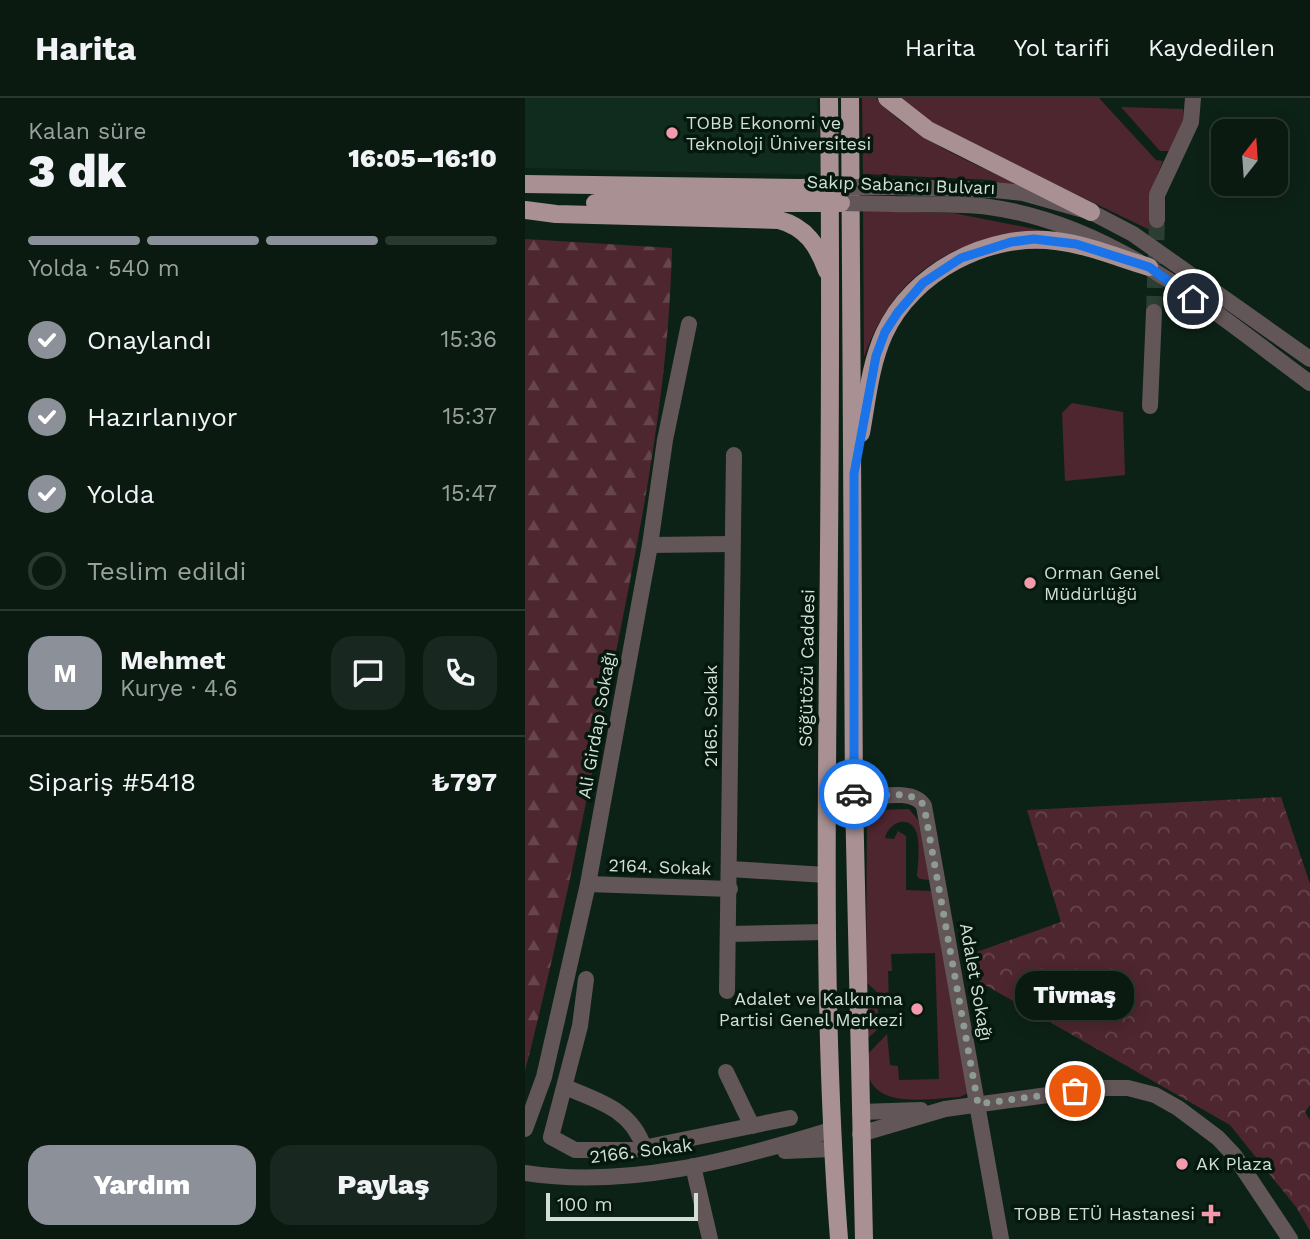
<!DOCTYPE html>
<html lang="tr">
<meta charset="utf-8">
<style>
body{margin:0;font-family:"Work Sans",sans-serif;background:#18271f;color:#f1f3f6;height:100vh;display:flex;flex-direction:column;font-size:26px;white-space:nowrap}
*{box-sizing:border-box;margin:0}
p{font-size:23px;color:#99a19f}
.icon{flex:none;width:38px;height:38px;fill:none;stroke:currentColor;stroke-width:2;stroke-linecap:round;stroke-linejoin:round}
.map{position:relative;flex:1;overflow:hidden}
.details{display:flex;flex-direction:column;background:#0a1a11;width:525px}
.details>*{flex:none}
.needle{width:46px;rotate:17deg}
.buttons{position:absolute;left:686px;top:21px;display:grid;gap:14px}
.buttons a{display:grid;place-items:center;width:77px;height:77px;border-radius:14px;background:#0a1a11;box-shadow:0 4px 18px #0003,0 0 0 2px #2a3831;font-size:35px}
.scale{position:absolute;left:21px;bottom:18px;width:152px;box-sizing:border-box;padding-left:7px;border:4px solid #d2ded6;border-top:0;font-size:19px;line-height:24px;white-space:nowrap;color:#d2ded6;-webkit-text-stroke:5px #05180e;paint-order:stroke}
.pin{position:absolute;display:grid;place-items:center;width:60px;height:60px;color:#fff;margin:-30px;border:4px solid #fff;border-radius:50%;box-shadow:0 2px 7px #0007}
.courier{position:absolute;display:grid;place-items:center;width:70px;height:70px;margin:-35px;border:5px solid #1a73e8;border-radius:50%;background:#fff;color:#222;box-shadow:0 2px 9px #0007}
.bubble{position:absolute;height:49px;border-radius:21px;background:#0a1a11;box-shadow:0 4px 18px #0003,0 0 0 2px #2a3831;font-size:23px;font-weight:800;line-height:49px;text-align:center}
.summary em{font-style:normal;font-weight:800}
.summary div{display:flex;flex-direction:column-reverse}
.summary{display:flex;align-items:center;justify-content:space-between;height:119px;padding:0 28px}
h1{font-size:46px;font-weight:800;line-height:52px}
.bar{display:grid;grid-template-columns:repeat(4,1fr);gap:10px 7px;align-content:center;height:84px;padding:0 28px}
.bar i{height:9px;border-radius:5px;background:#2a3831}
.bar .selected{background:#8c9099}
.bar p{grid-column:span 4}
.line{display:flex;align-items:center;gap:18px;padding:0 28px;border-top:2px solid #2a3831}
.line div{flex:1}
.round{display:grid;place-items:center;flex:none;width:74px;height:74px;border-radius:21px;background:#18271f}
ol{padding:0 28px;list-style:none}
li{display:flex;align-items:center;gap:21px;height:77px}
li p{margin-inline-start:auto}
li .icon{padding:7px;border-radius:50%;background:#8c9099;color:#fff;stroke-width:4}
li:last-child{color:#99a19f}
li i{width:38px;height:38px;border:4px solid #2a3831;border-radius:50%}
.cta{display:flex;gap:14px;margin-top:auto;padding:14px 28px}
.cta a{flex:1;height:80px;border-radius:21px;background:#8c9099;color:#fff;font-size:28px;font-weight:800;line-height:80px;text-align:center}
.cta a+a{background:#18271f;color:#f1f3f6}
header{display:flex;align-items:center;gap:42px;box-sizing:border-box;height:98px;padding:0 35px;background:#0a1a11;border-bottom:2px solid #2a3831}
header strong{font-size:33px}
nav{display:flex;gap:38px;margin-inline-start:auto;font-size:24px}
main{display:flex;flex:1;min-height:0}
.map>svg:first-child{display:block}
.built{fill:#102c1e}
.grass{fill:#4e262f}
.forest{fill:url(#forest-firs)}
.park{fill:url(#park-crowns)}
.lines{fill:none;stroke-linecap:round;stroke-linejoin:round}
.minor-tunnel{stroke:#2b3e34;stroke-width:16;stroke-dasharray:16 8;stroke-linecap:butt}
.minor{stroke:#625658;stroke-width:16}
.major{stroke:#a89093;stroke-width:18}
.minor-bridge{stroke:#625658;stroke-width:16}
.major-bridge{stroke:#a89093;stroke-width:18}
.done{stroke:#8d9c93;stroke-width:7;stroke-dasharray:0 12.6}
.route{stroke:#1a73e8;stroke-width:9}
.poi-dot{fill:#f39aac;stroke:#05180e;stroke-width:2.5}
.labels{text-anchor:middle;stroke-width:7;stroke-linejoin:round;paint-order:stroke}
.poi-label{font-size:18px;fill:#d2ded6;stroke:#05180e;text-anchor:start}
.street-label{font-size:18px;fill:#d2ded6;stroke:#05180e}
</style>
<header>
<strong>Harita</strong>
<nav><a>Harita</a><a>Yol tarifi</a><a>Kaydedilen</a></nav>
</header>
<main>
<section class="details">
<div class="summary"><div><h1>3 dk</h1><p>Kalan süre</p></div><em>16:05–16:10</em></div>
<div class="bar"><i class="selected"></i><i class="selected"></i><i class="selected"></i><i></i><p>Yolda · 540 m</p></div>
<ol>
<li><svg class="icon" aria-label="check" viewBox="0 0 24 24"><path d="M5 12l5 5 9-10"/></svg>Onaylandı<p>15:36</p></li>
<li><svg class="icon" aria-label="check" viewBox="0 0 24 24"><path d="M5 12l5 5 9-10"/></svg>Hazırlanıyor<p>15:37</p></li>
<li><svg class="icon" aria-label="check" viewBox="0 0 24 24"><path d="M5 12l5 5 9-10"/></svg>Yolda<p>15:47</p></li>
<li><i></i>Teslim edildi</li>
</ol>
<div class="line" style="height:126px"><b class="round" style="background:#8c9099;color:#fff">M</b><div><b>Mehmet</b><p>Kurye · 4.6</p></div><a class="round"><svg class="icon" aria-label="chat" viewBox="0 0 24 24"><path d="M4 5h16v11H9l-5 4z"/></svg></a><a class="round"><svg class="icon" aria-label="phone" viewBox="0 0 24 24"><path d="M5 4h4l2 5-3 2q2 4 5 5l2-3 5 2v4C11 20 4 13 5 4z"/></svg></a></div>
<div class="line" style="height:91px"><div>Sipariş #5418</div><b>₺797</b></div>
<div class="cta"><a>Yardım</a><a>Paylaş</a></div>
</section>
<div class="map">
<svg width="785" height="1141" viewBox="0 0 785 1141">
<defs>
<pattern id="forest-firs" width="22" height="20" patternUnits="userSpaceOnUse" patternTransform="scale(1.75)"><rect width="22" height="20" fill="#4e262f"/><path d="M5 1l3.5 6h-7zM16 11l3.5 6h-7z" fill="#67454c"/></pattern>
<pattern id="park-crowns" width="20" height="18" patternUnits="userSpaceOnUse" patternTransform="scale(1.75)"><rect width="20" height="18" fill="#4e262f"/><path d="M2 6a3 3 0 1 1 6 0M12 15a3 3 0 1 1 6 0" fill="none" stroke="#67454c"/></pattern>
</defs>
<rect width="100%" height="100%" fill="#0d2217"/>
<polygon class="built" points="0,0 292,0 296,77 0,70"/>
<g class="grass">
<path d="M337,0H351C391,44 448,64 500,90L465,82L338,76Z"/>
<polygon points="372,0 574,0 631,62 638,63 629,85 625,132 469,57 384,12"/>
<polygon points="596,9 658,11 659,21 644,53 635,53"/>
<path d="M338,113L428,115L520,133C432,136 369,174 339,259Z"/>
<polygon points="547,305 598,314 600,377 540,383 537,315"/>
<path d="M384,711L393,722L405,782L395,781L392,778C393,765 395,749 392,736C386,716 364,723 360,740L369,741L373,733L381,738V792L408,793L443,995L435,999C412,1000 360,1010 346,984C342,976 343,966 342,957L362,936L365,967L373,968L374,982L414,981L410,855L366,856L367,873H363L364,905L341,884L342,718L350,712Z"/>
<polygon points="341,895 353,908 353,931 342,941"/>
</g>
<path class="forest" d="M0,141L147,150C144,288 117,424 90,559C63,698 35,836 0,973Z"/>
<polygon class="park" points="756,699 785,786 785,1007 780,1014 785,1022 785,1133 771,1109 705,1027 453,883 446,856 536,824 502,712"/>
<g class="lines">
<polyline class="minor-tunnel" points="629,214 632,122"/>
<g class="minor">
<polyline points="368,89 470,92 498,95 566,114 608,136 785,261"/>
<path d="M368,106C400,107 433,105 464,109C589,126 687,213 785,285"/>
<polyline points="632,122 632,97 666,24 668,0"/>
<polyline points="625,308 629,214"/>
<polyline points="125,447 206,446"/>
<path d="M329,700C348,700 389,689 399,708L476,1141"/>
<polyline points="205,771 301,777"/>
<polyline points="63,786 205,791"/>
<polyline points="204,836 300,834"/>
<polyline points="61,881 55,928 26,1039 50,1052 108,1052 265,1020"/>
<polyline points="202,893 209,357"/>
<polyline points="201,974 227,1028"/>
<path d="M40,989C74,1003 107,1012 119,1050"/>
<polyline points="335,1014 396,1012"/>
<polyline points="0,1031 19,979 63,786 125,447 140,342 164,226"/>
<polyline points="335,1036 420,1011 574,990 603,990 630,997 653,1010 693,1040 709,1057 765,1141"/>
<polyline points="260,1053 307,1051"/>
<polyline points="168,1068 185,1141"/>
<path d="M0,1075C103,1091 209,1062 306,1032"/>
</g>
<g class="major">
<path d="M304,0C306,185 305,371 303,556C301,752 299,946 314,1141"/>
<polyline points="325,0 329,700 339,1141"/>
<polyline points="362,0 403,32 566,114"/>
<polyline points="0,86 273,90"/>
<polyline points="70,105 274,105"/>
<path d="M0,112L31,116L254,122C281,129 293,148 302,173"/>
<path d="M336,335C342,302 345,267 359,236C387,174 464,134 531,143C563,147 594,160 624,169"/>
</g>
<g class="minor-bridge">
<polyline points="316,89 368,89"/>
<polyline points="316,105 368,106"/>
</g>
<g class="major-bridge">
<polyline points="273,90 316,89"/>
<polyline points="274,105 316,105"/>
</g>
</g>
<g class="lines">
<path class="done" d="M329,696V701C348,699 389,689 399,708L453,1006L550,993"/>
<polyline class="route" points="329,696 329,376 351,258 360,234 373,214 398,185 436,160 486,144 509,141 551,146 624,169 668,201"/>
</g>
<g class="poi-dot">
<circle cx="147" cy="35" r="7"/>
<circle cx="505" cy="485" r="7"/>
<circle cx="392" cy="911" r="7"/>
<circle cx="657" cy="1066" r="7"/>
<path d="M682.5 1105.5h7v7h7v7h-7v7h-7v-7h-7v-7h7z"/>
</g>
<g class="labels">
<g class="poi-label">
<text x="161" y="31">TOBB Ekonomi ve<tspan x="161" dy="21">Teknoloji Üniversitesi</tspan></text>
<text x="519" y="481">Orman Genel<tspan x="519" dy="21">Müdürlüğü</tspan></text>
<text x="378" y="907" text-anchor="end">Adalet ve Kalkınma<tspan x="378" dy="21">Partisi Genel Merkezi</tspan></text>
<text x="671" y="1072">AK Plaza</text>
<text x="670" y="1122" text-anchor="end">TOBB ETÜ Hastanesi</text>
</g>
<g class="street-label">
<text transform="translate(376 87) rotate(2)" y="6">Sakıp Sabancı Bulvarı</text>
<text transform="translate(282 570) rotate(-89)" y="6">Söğütözü Caddesi</text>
<text transform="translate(186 618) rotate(-90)" y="6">2165. Sokak</text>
<text transform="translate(72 627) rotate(-80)" y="6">Ali Girdap Sokağı</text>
<text transform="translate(135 769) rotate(2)" y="6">2164. Sokak</text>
<text transform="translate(451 884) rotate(80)" y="6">Adalet Sokağı</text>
<text transform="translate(116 1053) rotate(-7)" y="6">2166. Sokak</text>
</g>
</g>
</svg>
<div class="buttons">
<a><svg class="needle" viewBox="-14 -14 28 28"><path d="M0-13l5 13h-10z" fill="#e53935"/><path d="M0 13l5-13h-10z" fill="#99a19f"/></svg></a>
</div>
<div class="scale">100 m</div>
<div class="pin" style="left:550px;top:993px;background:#ea580c"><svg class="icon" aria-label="bag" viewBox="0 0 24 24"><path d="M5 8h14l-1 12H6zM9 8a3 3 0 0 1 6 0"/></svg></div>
<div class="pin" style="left:668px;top:201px;background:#1f2937"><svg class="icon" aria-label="home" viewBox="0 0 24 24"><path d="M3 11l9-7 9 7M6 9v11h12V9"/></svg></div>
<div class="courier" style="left:329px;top:696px"><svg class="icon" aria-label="car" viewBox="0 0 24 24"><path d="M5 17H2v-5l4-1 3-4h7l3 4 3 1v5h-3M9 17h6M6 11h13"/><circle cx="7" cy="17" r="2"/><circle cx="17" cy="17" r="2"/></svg></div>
<div class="bubble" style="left:490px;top:873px;width:119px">Tivmaş</div>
</div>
</main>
